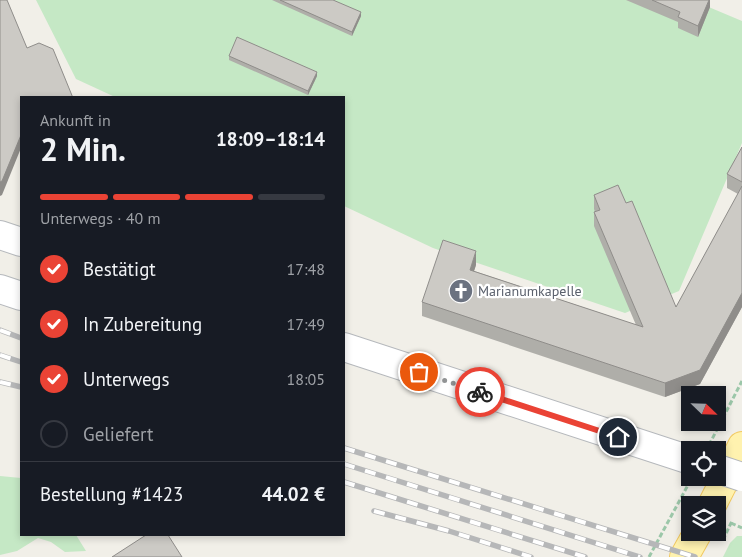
<!DOCTYPE html>
<html lang="de">
<meta charset="utf-8">
<style>
body{margin:0;font-family:"PT Sans",sans-serif;background:#242831;color:#f1f3f6;height:100vh;display:flex;flex-direction:column;font-size:19px;white-space:nowrap}
*{box-sizing:border-box;margin:0}
p{font-size:16px;color:#9ea1a6}
.icon{flex:none;width:28px;height:28px;fill:none;stroke:currentColor;stroke-width:2;stroke-linecap:round;stroke-linejoin:round}
.map{position:relative;flex:1;overflow:hidden}
.details{position:absolute;left:20px;top:96px;width:325px;height:440px;display:flex;flex-direction:column;background:#171b24;border-radius:0px;box-shadow:0 2px 8px #0003}
.details>*{flex:none}
.needle{width:32px;rotate:113deg}
.buttons{position:absolute;left:681px;top:386px;display:grid;gap:10px}
.buttons a{display:grid;place-items:center;width:45px;height:45px;border-radius:0px;background:#171b24;box-shadow:0 2px 8px #0003;font-size:25px}
.pin{position:absolute;display:grid;place-items:center;width:42px;height:42px;color:#fff;margin:-21px;border:2px solid #fff;border-radius:50%;box-shadow:0 1px 5px #0007}
.courier{position:absolute;display:grid;place-items:center;width:50px;height:50px;margin:-25px;border:4px solid #ea4335;border-radius:50%;background:#fff;color:#222;box-shadow:0 1px 6px #0007}
.head em{font-style:normal;font-weight:700}
.head div{display:flex;flex-direction:column-reverse}
.head{display:flex;align-items:center;justify-content:space-between;height:85px;padding:0 20px}
h1{font-size:32px;font-weight:700;line-height:38px}
.bar{display:grid;grid-template-columns:repeat(4,1fr);gap:8px 5px;align-content:center;height:60px;padding:0 20px}
.bar i{height:6px;border-radius:4px;background:#363941}
.bar .current{background:#ea4335}
.bar p{grid-column:span 4}
.line{display:flex;align-items:center;gap:12px;padding:0 20px;border-top:1px solid #363941}
.line div{flex:1}
ol{padding:0 20px;list-style:none}
li{display:flex;align-items:center;gap:15px;height:55px}
li p{margin-inline-start:auto}
li .icon{padding:5px;border-radius:50%;background:#ea4335;color:#fff;stroke-width:4}
li:last-child{color:#9ea1a6}
li i{width:28px;height:28px;border:2px solid #363941;border-radius:50%}
.map>svg:first-child{display:block}
.green{fill:#c5e8c5}
.lines{fill:none;stroke-linecap:round;stroke-linejoin:round}
.minor-casing{stroke:#b5b8bc;stroke-width:30}
.major-casing{stroke:#f2c960;stroke-width:30}
.path{stroke:#9cc7a9;stroke-width:3;stroke-dasharray:5 2.5;stroke-linecap:butt}
.minor{stroke:#fff;stroke-width:28}
.major{stroke:#fff2af;stroke-width:28}
.rail-casing{stroke:#b6b7b8;stroke-width:5.5}
.rail{stroke:#fff;stroke-width:4;stroke-dasharray:11;stroke-linecap:butt}
.minor-bridge-casing{stroke:#b5b8bc;stroke-width:30;stroke-linecap:butt}
.minor-bridge{stroke:#fff;stroke-width:28}
.wall{fill:#afaea9}
.shaded-wall{fill:#8f8d8a}
.building{fill:#cccac5;stroke:#8f8d8a}
.done{stroke:#929495;stroke-width:5;stroke-dasharray:0 9}
.route{stroke:#ea4335;stroke-width:6}
.labels{text-anchor:middle;stroke-width:4.5;stroke-linejoin:round;paint-order:stroke}
.worship-label{font-size:14px;fill:#5b616d;stroke:#fff;text-anchor:start}
</style>
<div class="map">
<svg width="742" height="557" viewBox="0 0 742 557">
<rect width="100%" height="100%" fill="#f1efe8"/>
<g class="green">
<polygon points="36,0 692,0 742,21 742,143 679,291 625,313 433,248 344,206 344,98 115,97 76,79"/>
<polygon points="0,476 21,478 21,535 76,535 86,551 65,552 51,542 38,538 17,551 0,555"/>
<polygon points="737,536 742,536 742,557 723,557 730,543"/>
</g>
<g class="lines">
<g class="minor-casing">
<g id="minor">
<polyline points="0,235 21,242"/>
<polyline points="0,289 21,296"/>
<polyline points="344,347 690,460"/>
</g>
</g>
<g class="major-casing">
<g id="major">
<polyline points="712,505 742,446"/>
<polyline points="684,557 698,532"/>
</g>
</g>
<g class="path">
<polyline points="709,445 742,381"/>
<polyline points="731,523 742,528"/>
<polyline points="723,540 732,521"/>
<polyline points="649,557 688,485"/>
</g>
<use href="#minor" class="minor"/>
<use href="#major" class="major"/>
<g class="rail-casing">
<g id="rail">
<polyline points="0,330 21,338"/>
<polyline points="0,355 21,362"/>
<polyline points="0,382 21,387"/>
<polyline points="344,448 695,557"/>
<polyline points="344,464 640,557"/>
<polyline points="344,482 585,557"/>
<polyline points="374,511 449,531 531,557"/>
</g>
</g>
<use href="#rail" class="rail"/>
<g class="minor-bridge-casing">
<polyline id="minor-bridge" points="718,469 742,477"/>
</g>
<use href="#minor-bridge" class="minor-bridge"/>
</g>
<g class="wall">
<polygon points="272,0 333,0 361,16 352,36"/>
<polygon points="626,0 710,0 710,7 698,37 678,28 678,22"/>
<polygon points="229,56 317,76 308,95 229,60"/>
<polygon points="742,147 742,307 700,384 665,397 422,316 422,302 476,265 474,271 636,325 594,226 594,212 595,212 594,209 594,195 626,203 676,307 738,194 727,188 727,174"/>
</g>
<g class="shaded-wall">
<polygon points="709,0 710,0 710,7 698,37 698,26"/>
<polygon points="361,12 361,16 352,36 352,32"/>
<polygon points="317,72 317,76 308,95 308,91"/>
<polygon points="21,135 21,148 2,195 0,196 0,182"/>
<polygon points="476,251 476,265 470,283 470,270"/>
<polygon points="742,293 742,307 700,384 665,397 665,383"/>
</g>
<g class="building">
<polygon points="0,0 7,0 27,48 39,43 53,49 73,98 21,98 21,135 2,181 0,182"/>
<polygon points="280,0 333,0 361,12 352,32"/>
<polygon points="652,0 709,0 698,26 678,17 680,12"/>
<polygon points="237,37 317,72 308,91 229,56"/>
<polygon points="742,147 742,182 727,174"/>
<polygon points="618,185 626,203 632,201 676,307 742,186 742,293 700,370 665,383 422,302 443,240 476,251 470,270 643,327 594,212 600,210 594,195"/>
<polygon points="146,535 168,535 182,557 112,557"/>
</g>
<g class="lines">
<polyline class="done" points="419,372 480,392"/>
<polyline class="route" points="480,392 618,437"/>
</g>
<defs>
<g id="church-disc" transform="scale(1.25)"><circle r="9.5" fill="#6b7280" stroke="#fff"/><path d="M-1.2-6h2.4v3.5h3.3v2.4h-3.3V6h-2.4V-.1h-3.3v-2.4h3.3Z" fill="#fff"/></g>
</defs>
<g fill-rule="evenodd">
<use href="#church-disc" x="461" y="291"/>
</g>
<g class="labels">
<g class="worship-label">
<text x="478" y="296">Marianumkapelle</text>
</g>
</g>
</svg>
<div class="buttons">
<a><svg class="needle" viewBox="-14 -14 28 28"><path d="M0-13l5 13h-10z" fill="#e53935"/><path d="M0 13l5-13h-10z" fill="#9ea1a6"/></svg></a>
<a><svg class="icon" aria-label="locate" viewBox="0 0 24 24"><circle cx="12" cy="12" r="6"/><path d="M12 2v4M12 18v4M2 12h4M18 12h4"/></svg></a>
<a><svg class="icon" aria-label="layers" viewBox="0 0 24 24"><path d="M12 4l9 5-9 5-9-5zM3 14l9 5 9-5"/></svg></a>
</div>
<div class="pin" style="left:419px;top:372px;background:#ea580c"><svg class="icon" aria-label="bag" viewBox="0 0 24 24"><path d="M5 8h14l-1 12H6zM9 8a3 3 0 0 1 6 0"/></svg></div>
<div class="pin" style="left:618px;top:437px;background:#1f2937"><svg class="icon" aria-label="home" viewBox="0 0 24 24"><path d="M3 11l9-7 9 7M6 9v11h12V9"/></svg></div>
<div class="courier" style="left:480px;top:392px"><svg class="icon" aria-label="bike" viewBox="0 0 24 24"><circle cx="6" cy="16" r="4"/><circle cx="18" cy="16" r="4"/><path d="M6 16l4-8h5l3 8M10 8l3 8H6M13 5h3"/></svg></div>
<section class="details">
<div class="head"><div><h1>2 Min.</h1><p>Ankunft in</p></div><em>18:09–18:14</em></div>
<div class="bar"><i class="current"></i><i class="current"></i><i class="current"></i><i></i><p>Unterwegs · 40 m</p></div>
<ol>
<li><svg class="icon" aria-label="check" viewBox="0 0 24 24"><path d="M5 12l5 5 9-10"/></svg>Bestätigt<p>17:48</p></li>
<li><svg class="icon" aria-label="check" viewBox="0 0 24 24"><path d="M5 12l5 5 9-10"/></svg>In Zubereitung<p>17:49</p></li>
<li><svg class="icon" aria-label="check" viewBox="0 0 24 24"><path d="M5 12l5 5 9-10"/></svg>Unterwegs<p>18:05</p></li>
<li><i></i>Geliefert</li>
</ol>
<div class="line" style="height:65px"><div>Bestellung #1423</div><b>44.02 €</b></div>
</section>
</div>
